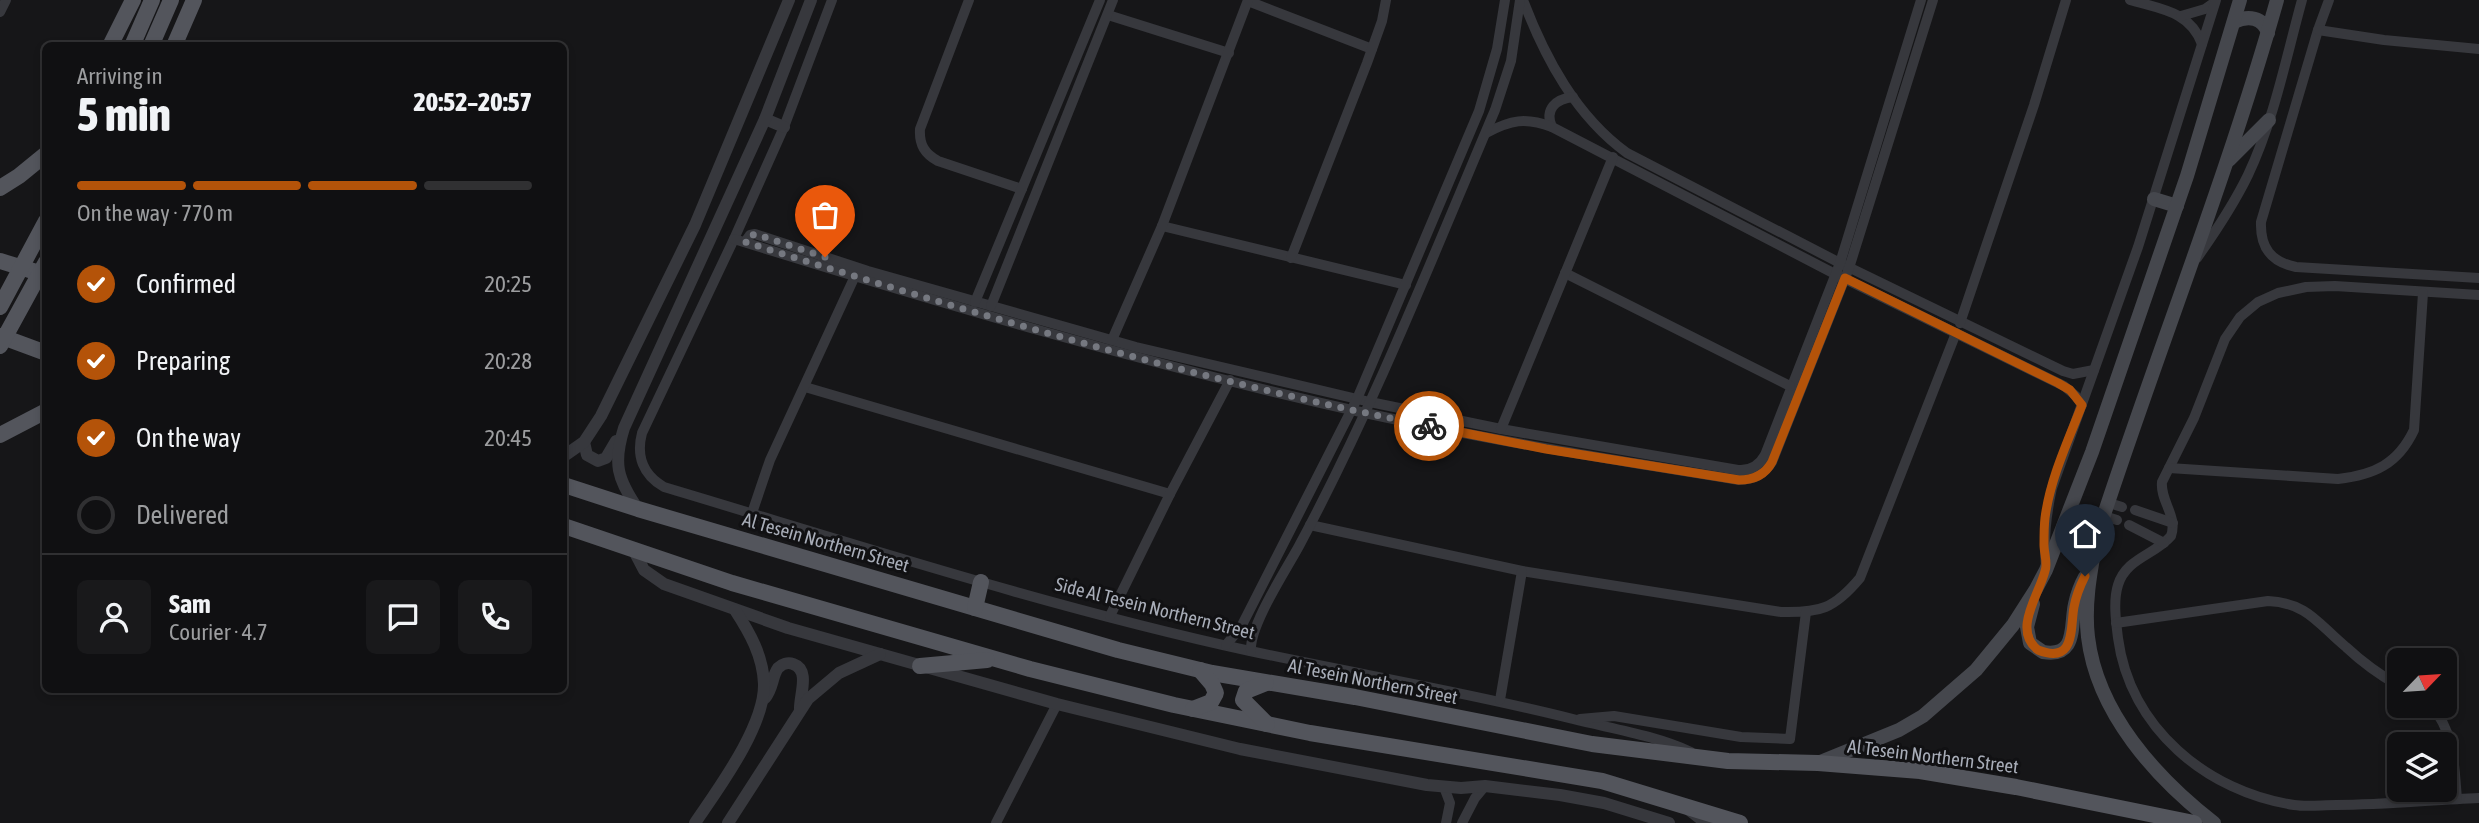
<!DOCTYPE html>
<meta charset="utf-8">
<style>
body{margin:0;font-family:"Asap Condensed",sans-serif;background:#19191b;color:#f1f3f6;height:100vh;display:flex;flex-direction:column;font-size:26px;white-space:nowrap}
*{box-sizing:border-box;margin:0}
p{font-size:23px;color:#9c9d9f}
.icon{flex:none;width:38px;height:38px;fill:none;stroke:currentColor;stroke-width:2;stroke-linecap:round;stroke-linejoin:round}
.map{position:relative;flex:1;overflow:hidden}
.sheet{position:absolute;left:42px;top:42px;width:525px;height:651px;display:flex;flex-direction:column;background:#101012;border-radius:10px;box-shadow:0 4px 10px #0003,0 0 0 2px #303032}
.sheet>*{flex:none}
.needle{width:46px;rotate:65deg}
.controls{position:absolute;left:2387px;top:648px;display:grid;gap:14px}
.controls a{display:grid;place-items:center;width:70px;height:70px;border-radius:10px;background:#101012;box-shadow:0 4px 10px #0003,0 0 0 2px #303032;font-size:35px}
.pin{position:absolute;display:grid;place-items:center;width:60px;height:60px;color:#fff;margin:-72px -30px;border-radius:50% 50% 50% 0;rotate:-45deg;box-shadow:0 0 7px #0007}
.pin .icon{rotate:45deg}
.courier{position:absolute;display:grid;place-items:center;width:70px;height:70px;margin:-35px;border:5px solid #b45309;border-radius:50%;background:#fff;color:#222;box-shadow:0 2px 9px #0007}
.head em{font-style:normal;font-weight:800}
.head div{display:flex;flex-direction:column-reverse}
.head{display:flex;align-items:center;justify-content:space-between;height:119px;padding:0 35px}
h1{font-size:46px;font-weight:800;line-height:52px}
.bar{display:grid;grid-template-columns:repeat(4,1fr);gap:10px 7px;align-content:center;height:84px;padding:0 35px}
.bar i{height:9px;border-radius:5px;background:#303032}
.bar .current{background:#b45309}
.bar p{grid-column:span 4}
.line{display:flex;align-items:center;gap:18px;padding:0 35px;border-top:2px solid #303032}
.line div{flex:1}
.round{display:grid;place-items:center;flex:none;width:74px;height:74px;border-radius:10px;background:#19191b}
ol{padding:0 35px;list-style:none}
li{display:flex;align-items:center;gap:21px;height:77px}
li p{margin-inline-start:auto}
li .icon{padding:7px;border-radius:50%;background:#b45309;color:#fff;stroke-width:4}
li:last-child{color:#9c9d9f}
li i{width:38px;height:38px;border:4px solid #303032;border-radius:50%}
.map>svg:first-child{display:block}
.lines{fill:none;stroke-linecap:round;stroke-linejoin:round}
.minor{stroke:#37383d;stroke-width:10}
.tertiary{stroke:#37383d;stroke-width:12}
.secondary{stroke:#45474d;stroke-width:14}
.primary{stroke:#53555c;stroke-width:16}
.primary-bridge{stroke:#53555c;stroke-width:16}
.done{stroke:#757880;stroke-width:7;stroke-dasharray:0 12.6}
.route{stroke:#b45309;stroke-width:9}
.labels{text-anchor:middle;stroke-width:6;stroke-linejoin:round;paint-order:stroke}
.street-label{font-size:19px;fill:#a8adb8;stroke:#111113}
</style>
<div class="map">
<svg width="2479" height="823" viewBox="0 0 2479 823">
<rect width="100%" height="100%" fill="#161618"/>
<g class="lines">
<g class="minor">
<path d="M832,0L784,127L734,239L642,433C636,456 643,475 664,487C858,545 1052,608 1250,651C1357,674 1466,692 1573,719C1613,729 1654,735 1691,752"/>
<path d="M969,0L920,129C919,145 925,154 938,161L1022,189"/>
<path d="M1523,0C1545,58 1576,116 1627,153L1840,263L2063,371L2073,374L2094,370"/>
<path d="M2130,0C2160,9 2190,11 2202,44"/>
<path d="M2329,0L2318,30L2261,222C2260,248 2271,262 2296,267L2479,278"/>
<polyline points="1248,1 1372,49"/>
<polyline points="0,12 6,0"/>
<polyline points="1108,15 1229,53"/>
<polyline points="2181,16 2205,9 2215,2"/>
<polyline points="2318,30 2384,40 2479,49"/>
<path d="M1552,127C1544,109 1556,99 1573,97"/>
<path d="M1486,133C1511,120 1525,117 1552,127L1835,274L2064,386L2076,396L2082,405"/>
<polyline points="1162,226 1406,285"/>
<path d="M734,239C943,304 1152,366 1365,413C1489,440 1614,460 1739,480C1754,480 1764,475 1772,462L1849,268L1933,0"/>
<path d="M745,242L750,235L755,234L868,271L1136,347L1370,402L1501,429L1738,470C1750,471 1759,466 1765,455L1840,263L1921,0"/>
<polyline points="1291,258 1367,63 1382,21 1386,0"/>
<path d="M2197,258C2216,231 2234,204 2248,175C2274,120 2286,58 2302,0"/>
<polyline points="1565,273 1790,386"/>
<path d="M2479,295L2335,286L2306,287L2278,293L2258,302L2240,317L2225,339L2194,418L2162,482C2160,501 2178,516 2171,536C2155,555 2126,558 2118,585C2113,601 2116,622 2118,638C2130,728 2207,792 2294,805C2307,807 2322,805 2336,805C2384,805 2431,800 2479,798"/>
<polyline points="975,302 1100,0"/>
<polyline points="991,306 1113,0"/>
<polyline points="1960,323 2034,105 2066,0"/>
<polyline points="1112,340 1162,226 1248,0"/>
<polyline points="805,387 1170,494"/>
<polyline points="1501,429 1613,157"/>
<path d="M2169,468L2338,479C2374,475 2398,464 2414,430L2423,293"/>
<polyline points="2109,503 2122,507"/>
<polyline points="2135,510 2173,523"/>
<polyline points="752,513 770,460 855,276"/>
<polyline points="2104,516 2117,520"/>
<path d="M1310,525L1522,571L1781,612C1820,613 1834,609 1860,578L1956,333"/>
<polyline points="2129,525 2164,543"/>
<path d="M2046,567C2043,539 2046,515 2052,488L2138,247L2216,0"/>
<polyline points="1110,616 1170,494 1230,380"/>
<path d="M2116,623L2268,601C2308,603 2318,624 2346,647C2362,662 2380,675 2399,686"/>
<polyline points="1226,645 1241,627 1357,399 1479,111 1497,49 1505,0"/>
<path d="M1251,651C1249,626 1286,570 1299,546C1374,406 1433,256 1495,110L1511,61L1520,0"/>
<polyline points="1500,700 1522,571"/>
<path d="M2431,705C2455,733 2454,765 2457,799"/>
<polyline points="1580,719 1614,716 1741,737 1790,739 1806,612"/>
<polyline points="1444,787 1450,803 1446,823"/>
<polyline points="996,823 1057,704"/>
<polyline points="1462,823 1475,798 1485,786"/>
</g>
<g class="tertiary">
<polyline points="765,119 784,127"/>
<polyline points="584,442 587,455 598,461 606,458 616,441"/>
<polyline points="564,456 584,442 601,416 695,225 789,0"/>
<path d="M638,509C617,479 613,463 624,428L765,119L811,0"/>
<polyline points="633,549 644,570 664,584 788,628 1057,704 1240,749 1427,785 1461,788 1485,786 1560,795 1604,803 1669,823"/>
<path d="M765,698C773,689 772,676 778,668C782,664 788,662 793,664C811,670 799,696 800,710"/>
<polyline points="1688,809 1706,823"/>
<path d="M695,823C718,789 765,726 764,684C763,656 750,633 735,610"/>
<polyline points="728,823 808,699 839,673 880,654"/>
</g>
<g class="secondary">
<path d="M2234,22C2248,15 2263,17 2268,33"/>
<polyline points="2229,160 2269,120"/>
<polyline points="2154,199 2177,206"/>
<path d="M2033,604L2027,627L2030,643L2043,652C2078,658 2070,625 2075,604C2077,595 2080,586 2085,577"/>
<polyline points="1818,763 1899,730 1923,716 1976,670 2013,625 2036,589 2046,570 2092,452 2187,176 2240,0"/>
<path d="M2214,823C2156,778 2097,713 2088,637C2084,603 2091,569 2097,536C2155,357 2226,181 2277,0"/>
</g>
<g class="primary">
<polyline points="110,46 133,0"/>
<polyline points="132,46 152,0"/>
<polyline points="151,46 171,0"/>
<polyline points="174,46 194,0"/>
<polyline points="0,188 19,176 46,154"/>
<polyline points="0,261 46,275"/>
<polyline points="0,336 46,353"/>
<polyline points="0,435 46,411"/>
<polyline points="564,485 638,509 1118,650 1212,673 1355,697 1592,744 1728,761 1818,763 1920,771 2016,787 2194,823"/>
<polyline points="564,526 732,583 1030,669 1174,705 1310,733 1602,781 1740,823"/>
<polyline points="975,608 981,582"/>
<polyline points="920,666 987,660"/>
<polyline points="1266,683 1246,691 1243,700 1267,724"/>
<polyline points="1193,709 1211,702 1216,693 1212,684 1200,670"/>
</g>
<g class="primary-bridge">
<polyline points="0,307 46,221"/>
<polyline points="0,346 46,262"/>
</g>
</g>
<g class="lines">
<path class="done" d="M825,257L755,234L747,238L745,242C970,313 1197,380 1429,426"/>
<path class="route" d="M1429,426L1546,449L1739,480C1754,480 1765,475 1772,462L1845,278L2058,383L2070,390L2082,405C2068,441 2050,479 2045,518C2044,526 2044,536 2044,545C2044,553 2048,564 2045,571C2039,595 2012,630 2038,650C2076,665 2070,628 2074,607C2076,596 2080,586 2085,576"/>
</g>
<g class="labels">
<g class="street-label">
<text transform="translate(826 542) rotate(16)" y="7">Al Tesein Northern Street</text>
<text transform="translate(1155 608) rotate(14)" y="7">Side Al Tesein Northern Street</text>
<text transform="translate(1373 681) rotate(11)" y="7">Al Tesein Northern Street</text>
<text transform="translate(1933 756) rotate(7)" y="7">Al Tesein Northern Street</text>
</g>
</g>
</svg>
<div class="controls">
<a><svg class="needle" viewBox="-14 -14 28 28"><path d="M0-13l5 13h-10z" fill="#e53935"/><path d="M0 13l5-13h-10z" fill="#9c9d9f"/></svg></a>
<a><svg class="icon" aria-label="layers" viewBox="0 0 24 24"><path d="M12 4l9 5-9 5-9-5zM3 14l9 5 9-5"/></svg></a>
</div>
<div class="pin" style="left:825px;top:257px;background:#ea580c"><svg class="icon" aria-label="bag" viewBox="0 0 24 24"><path d="M5 8h14l-1 12H6zM9 8a3 3 0 0 1 6 0"/></svg></div>
<div class="pin" style="left:2085px;top:576px;background:#1f2937"><svg class="icon" aria-label="home" viewBox="0 0 24 24"><path d="M3 11l9-7 9 7M6 9v11h12V9"/></svg></div>
<div class="courier" style="left:1429px;top:426px"><svg class="icon" aria-label="bike" viewBox="0 0 24 24"><circle cx="6" cy="16" r="4"/><circle cx="18" cy="16" r="4"/><path d="M6 16l4-8h5l3 8M10 8l3 8H6M13 5h3"/></svg></div>
<section class="sheet">
<div class="head"><div><h1>5 min</h1><p>Arriving in</p></div><em>20:52–20:57</em></div>
<div class="bar"><i class="current"></i><i class="current"></i><i class="current"></i><i></i><p>On the way · 770 m</p></div>
<ol>
<li><svg class="icon" aria-label="check" viewBox="0 0 24 24"><path d="M5 12l5 5 9-10"/></svg>Confirmed<p>20:25</p></li>
<li><svg class="icon" aria-label="check" viewBox="0 0 24 24"><path d="M5 12l5 5 9-10"/></svg>Preparing<p>20:28</p></li>
<li><svg class="icon" aria-label="check" viewBox="0 0 24 24"><path d="M5 12l5 5 9-10"/></svg>On the way<p>20:45</p></li>
<li><i></i>Delivered</li>
</ol>
<div class="line" style="height:126px"><a class="round"><svg class="icon" aria-label="person" viewBox="0 0 24 24"><circle cx="12" cy="8" r="4"/><path d="M4 21q1-7 8-7t8 7"/></svg></a><div><b>Sam</b><p>Courier · 4.7</p></div><a class="round"><svg class="icon" aria-label="chat" viewBox="0 0 24 24"><path d="M4 5h16v11H9l-5 4z"/></svg></a><a class="round"><svg class="icon" aria-label="phone" viewBox="0 0 24 24"><path d="M5 4h4l2 5-3 2q2 4 5 5l2-3 5 2v4C11 20 4 13 5 4z"/></svg></a></div>
</section>
</div>
